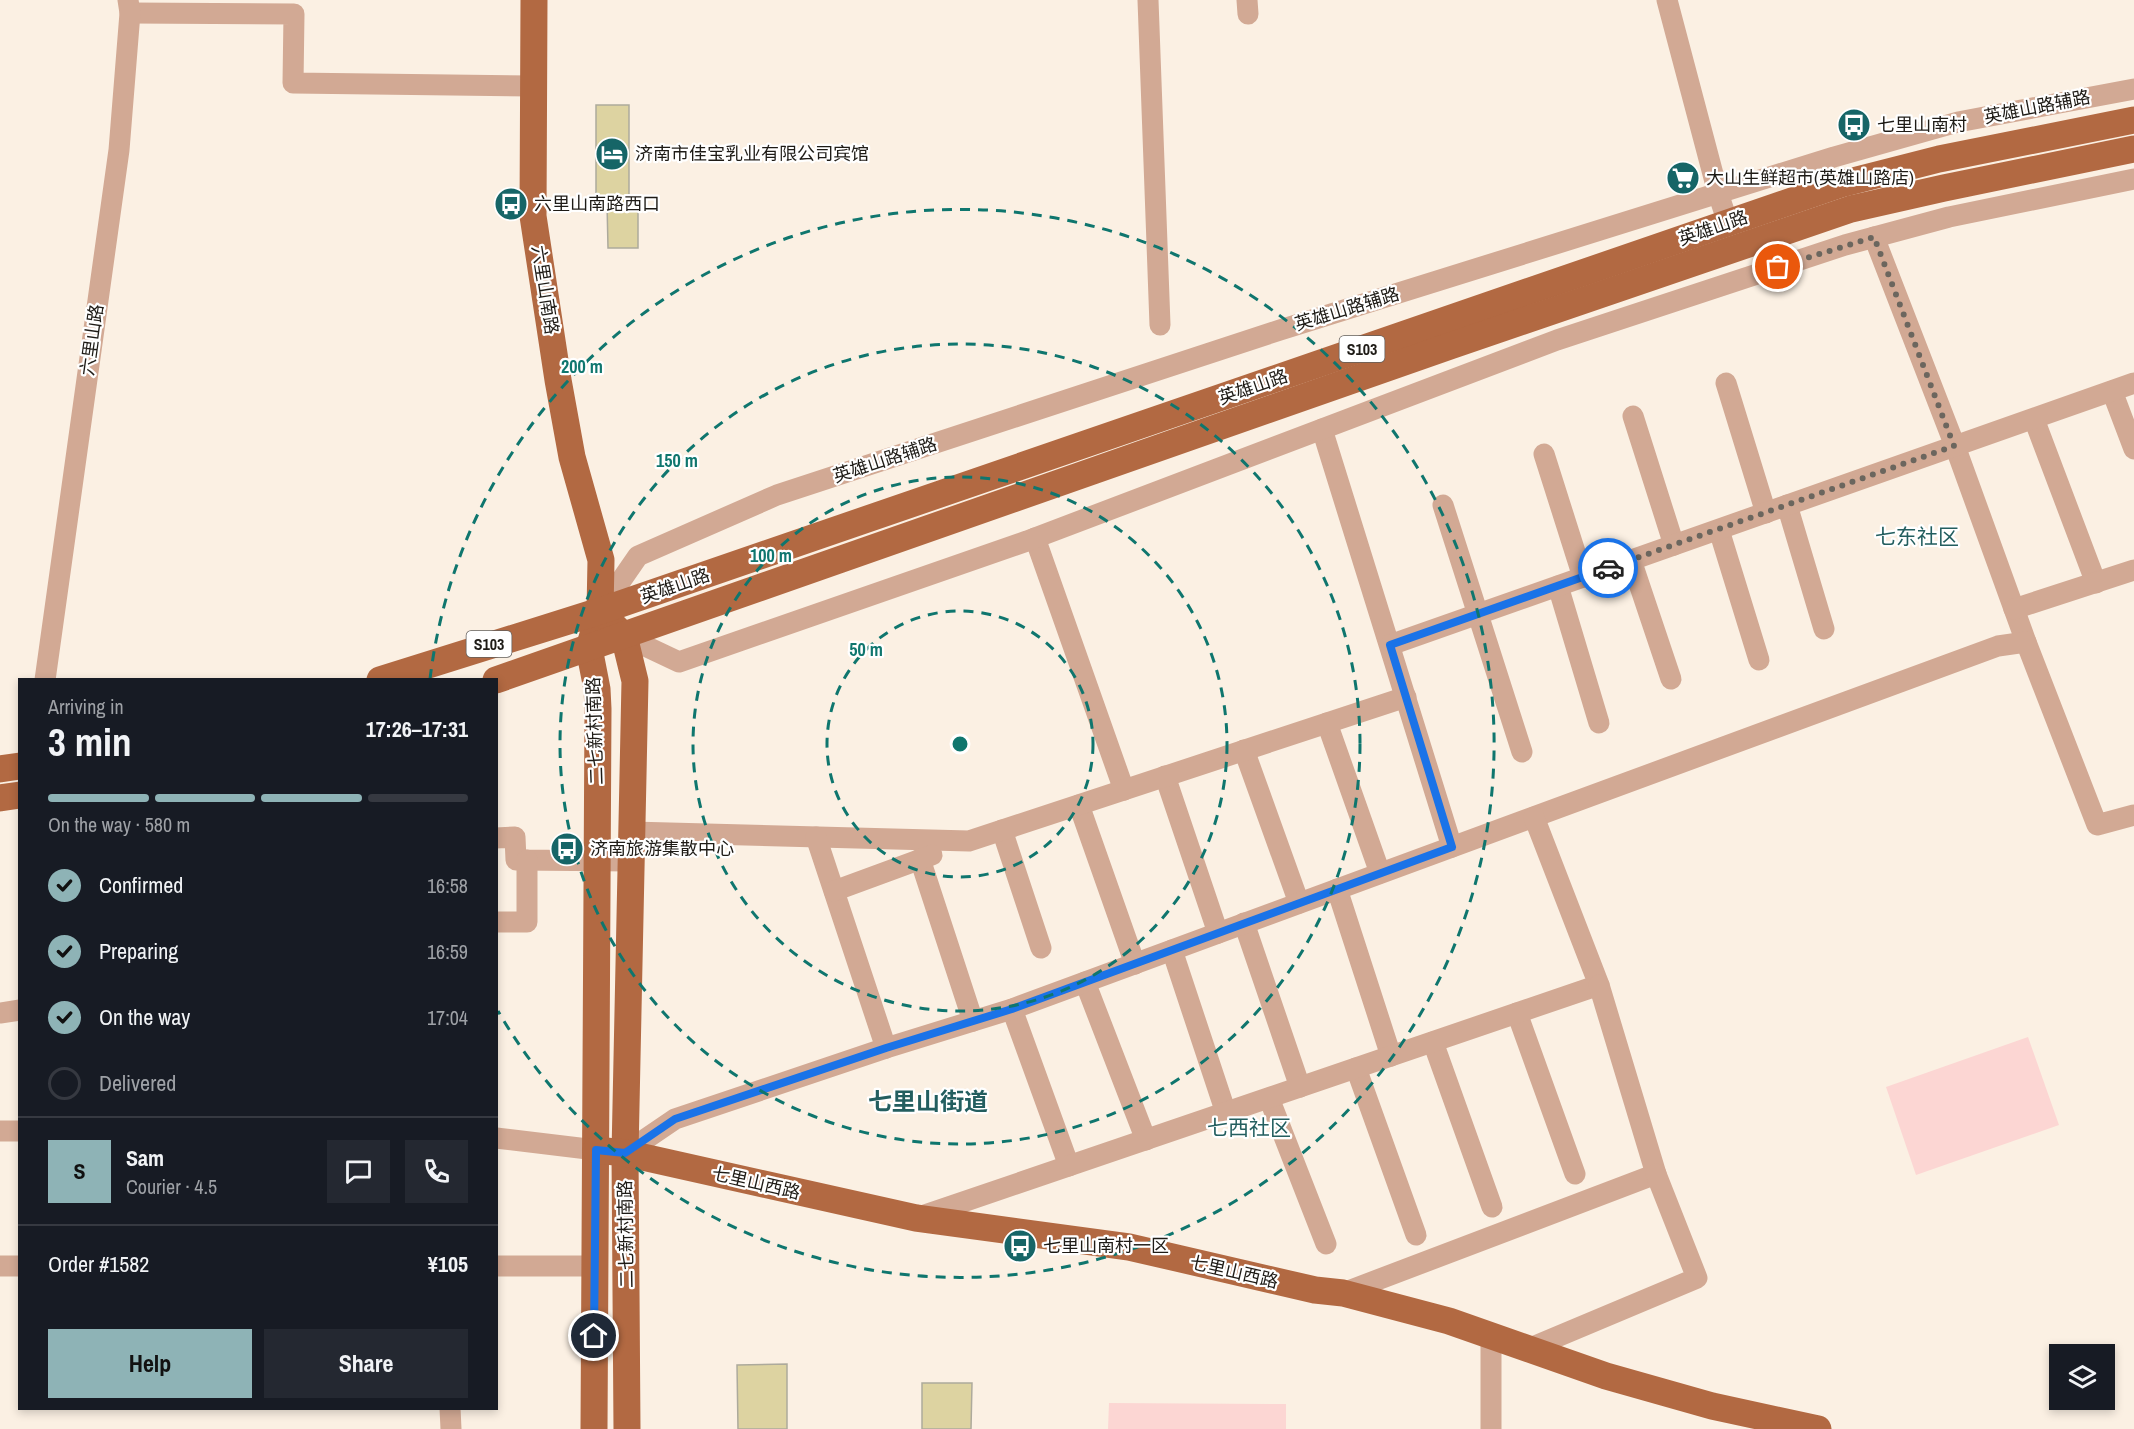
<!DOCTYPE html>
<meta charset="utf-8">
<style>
body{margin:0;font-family:"Archivo Narrow","Noto Sans SC",sans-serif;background:#242831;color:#f1f3f6;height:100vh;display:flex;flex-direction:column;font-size:22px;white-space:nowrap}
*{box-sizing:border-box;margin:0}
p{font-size:20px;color:#9ea1a6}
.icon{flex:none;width:33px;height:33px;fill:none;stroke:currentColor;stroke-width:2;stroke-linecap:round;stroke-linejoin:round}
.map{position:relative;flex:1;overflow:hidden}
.details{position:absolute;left:18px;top:678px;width:480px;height:732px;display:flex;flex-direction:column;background:#171b24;border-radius:0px;box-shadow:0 3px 9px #0003}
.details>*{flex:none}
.buttons{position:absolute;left:2049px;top:1344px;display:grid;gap:12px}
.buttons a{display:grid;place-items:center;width:66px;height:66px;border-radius:0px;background:#171b24;box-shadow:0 3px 9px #0003;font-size:30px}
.pin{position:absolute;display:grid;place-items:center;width:51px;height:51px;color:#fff;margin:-26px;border:3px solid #fff;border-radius:50%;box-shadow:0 2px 6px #0007}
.courier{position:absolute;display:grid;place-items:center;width:60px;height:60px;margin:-30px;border:4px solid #1a73e8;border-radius:50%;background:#fff;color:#222;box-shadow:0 2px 8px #0007}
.summary em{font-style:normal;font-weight:700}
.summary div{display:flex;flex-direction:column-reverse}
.summary{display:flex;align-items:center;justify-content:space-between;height:102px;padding:0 30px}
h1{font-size:39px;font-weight:700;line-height:45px}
.bar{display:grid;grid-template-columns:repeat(4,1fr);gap:9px 6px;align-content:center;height:72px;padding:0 30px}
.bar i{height:8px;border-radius:4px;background:#363941}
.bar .on{background:#8eb3b6}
.bar p{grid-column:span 4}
.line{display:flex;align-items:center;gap:15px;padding:0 30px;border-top:2px solid #363941}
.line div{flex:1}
.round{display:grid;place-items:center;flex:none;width:63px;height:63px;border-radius:0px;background:#242831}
ol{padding:0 30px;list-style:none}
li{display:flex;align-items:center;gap:18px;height:66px}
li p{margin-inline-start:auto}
li .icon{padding:6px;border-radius:50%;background:#8eb3b6;color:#111;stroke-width:4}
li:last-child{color:#9ea1a6}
li i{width:33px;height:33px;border:3px solid #363941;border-radius:50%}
.cta{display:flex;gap:12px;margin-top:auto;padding:12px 30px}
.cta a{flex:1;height:69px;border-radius:0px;background:#8eb3b6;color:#111;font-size:24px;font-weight:700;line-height:69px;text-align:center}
.cta a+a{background:#242831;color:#f1f3f6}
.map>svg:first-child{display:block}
.green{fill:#fcd6d3}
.building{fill:#ddd3a1;stroke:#adaa9c;stroke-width:1.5}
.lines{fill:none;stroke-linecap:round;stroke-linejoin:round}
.minor{stroke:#d2a994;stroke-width:21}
.major{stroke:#b26942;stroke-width:27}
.done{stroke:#6b665e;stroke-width:6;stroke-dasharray:0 10.8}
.route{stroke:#1a73e8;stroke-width:8}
.ring{fill:none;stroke:#0f766e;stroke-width:3;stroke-dasharray:10 8}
.labels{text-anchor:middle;stroke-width:4.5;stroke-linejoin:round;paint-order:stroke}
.shield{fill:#fff;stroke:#625f5c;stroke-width:1.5}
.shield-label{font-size:16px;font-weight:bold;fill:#1e1b16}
.street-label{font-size:18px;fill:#1e1b16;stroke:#fff}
.poi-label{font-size:18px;fill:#1e1b16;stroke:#fff;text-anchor:start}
.quarter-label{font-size:21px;fill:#235e5f;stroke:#fff}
.district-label{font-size:24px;font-weight:bold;fill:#235e5f;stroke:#fff}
.centre{fill:#0f766e;stroke:#fff;stroke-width:3}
.ring-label{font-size:18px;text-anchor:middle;font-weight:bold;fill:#0f766e;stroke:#fff;stroke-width:4.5;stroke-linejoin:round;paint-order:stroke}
</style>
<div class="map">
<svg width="2134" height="1429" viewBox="0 0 2134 1429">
<rect width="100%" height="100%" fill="#fbf0e3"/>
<g class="green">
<polygon points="2028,1037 2059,1125 1916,1175 1886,1087"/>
<polygon points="1109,1403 1286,1404 1286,1429 1108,1429"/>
</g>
<g class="building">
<polygon points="596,105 629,105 629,204 638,204 638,248 608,248 607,203 596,203"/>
<polygon points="787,1364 787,1429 738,1429 737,1365"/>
<polygon points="922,1383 972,1383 971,1429 922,1429"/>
</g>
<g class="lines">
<g class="minor">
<polyline points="1148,0 1160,325"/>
<polyline points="1247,0 1248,14"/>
<polyline points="1667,0 1718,193 1728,223"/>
<polyline points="130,13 294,14 293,83 533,86"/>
<polyline points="1874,237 1955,446 2026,642"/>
<polyline points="1726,383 1766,513"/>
<polyline points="2112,391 2134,449"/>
<polyline points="1633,416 1674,545"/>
<polyline points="2034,419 2096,583"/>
<polyline points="1322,429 1452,847"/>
<polyline points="1544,454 1583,577"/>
<polyline points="1443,505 1522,752"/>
<polyline points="1787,505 1824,629"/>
<polyline points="1719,530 1759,660"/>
<polyline points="1035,538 1124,790"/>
<polyline points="1631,560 1671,679"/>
<polyline points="1558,586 1599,723"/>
<polyline points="2014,609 2134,570"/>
<polyline points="600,611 638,556 777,495 1280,330 1834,157 1958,122 2134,89"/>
<polyline points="624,636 679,662 1027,541 1557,340 1845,245 1949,217 2134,179"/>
<polyline points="1390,645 2134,383"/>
<polyline points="45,680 119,150 130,13 128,0"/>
<polyline points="1327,723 1380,873"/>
<polyline points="1244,750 1299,903"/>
<polyline points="1165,776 1218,933"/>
<polyline points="1079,805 1135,964"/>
<polyline points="1002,830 1041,948"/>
<polyline points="632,832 969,841 1406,697"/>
<polyline points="816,837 886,1048"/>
<polyline points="496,838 515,837 516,860 631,861"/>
<polyline points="920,859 973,1021"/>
<polyline points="1337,889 1391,1056"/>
<polyline points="834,891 932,855"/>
<polyline points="496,922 527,922 527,860"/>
<polyline points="1244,923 1300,1087"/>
<polyline points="1172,950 1226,1113"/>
<polyline points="1085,982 1146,1140"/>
<polyline points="1012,1009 1069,1166"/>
<polyline points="0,1013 20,1010"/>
<polyline points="1517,1013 1575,1174"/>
<polyline points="1433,1042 1492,1207"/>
<polyline points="1356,1068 1416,1235"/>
<polyline points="1269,1098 1326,1244"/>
<polyline points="0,1131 20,1131"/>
<polyline points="496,1138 596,1150"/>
<polyline points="625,1153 675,1119 886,1048 1012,1009 1998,646 2026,642 2097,825 2134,815"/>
<polyline points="919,1217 1599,985 1534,817"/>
<polyline points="0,1266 20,1266"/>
<polyline points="496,1266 595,1266"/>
<polyline points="1343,1293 1656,1174 1599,985"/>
<polyline points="1491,1337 1491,1429"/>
<polyline points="1528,1349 1697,1278 1656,1174"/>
<polyline points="450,1408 451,1429"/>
</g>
<g class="major">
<polyline points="534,0 533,216 558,380 572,457 601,560 600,611 589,648 597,689 598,709 594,1429"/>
<polyline points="611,623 624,636 635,681 625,1153 627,1429"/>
<polyline points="380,680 600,611 1841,184 1939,159 2134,120"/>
<polyline points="496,680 1450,346 1851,209 1944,188 2134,149"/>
<polyline points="0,769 20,766"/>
<polyline points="0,798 20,795"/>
<polyline points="596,1150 625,1153 916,1218 1129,1247 1315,1290 1343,1293 1449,1321 1606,1376 1712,1406 1818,1429"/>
</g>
</g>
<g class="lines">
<polyline class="done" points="1608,568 1954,446 1874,237 1778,267"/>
<polyline class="route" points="594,1336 596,1150 625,1153 675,1119 886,1048 1012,1009 1452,847 1390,645 1608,568"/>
</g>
<g class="ring">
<circle cx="960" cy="744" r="133"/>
<circle cx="960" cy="744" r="267"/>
<circle cx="960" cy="744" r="400"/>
<path d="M430 679A534 534 0 1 1 498 1011"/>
</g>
<defs>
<g id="bus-disc" transform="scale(1.725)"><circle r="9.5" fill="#166567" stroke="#fff"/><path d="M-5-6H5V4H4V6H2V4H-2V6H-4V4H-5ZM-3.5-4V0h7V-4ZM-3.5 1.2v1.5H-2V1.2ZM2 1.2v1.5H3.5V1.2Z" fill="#fff"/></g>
<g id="hotel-disc" transform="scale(1.725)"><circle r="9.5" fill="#166567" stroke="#fff"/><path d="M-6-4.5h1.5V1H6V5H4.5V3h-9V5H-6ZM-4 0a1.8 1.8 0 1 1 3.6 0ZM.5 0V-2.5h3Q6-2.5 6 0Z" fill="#fff"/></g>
<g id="supermarket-disc" transform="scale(1.725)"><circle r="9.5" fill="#166567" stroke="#fff"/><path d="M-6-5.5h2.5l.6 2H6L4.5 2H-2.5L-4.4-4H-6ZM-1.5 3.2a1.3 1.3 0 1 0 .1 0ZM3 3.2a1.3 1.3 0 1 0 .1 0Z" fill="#fff"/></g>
</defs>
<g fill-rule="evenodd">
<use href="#bus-disc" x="1854" y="125"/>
<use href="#hotel-disc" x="612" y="154"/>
<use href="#supermarket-disc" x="1683" y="178"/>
<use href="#bus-disc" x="511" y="204"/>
<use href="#bus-disc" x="567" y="849"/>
<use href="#bus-disc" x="1020" y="1246"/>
</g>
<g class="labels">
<g class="shield">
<rect x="1339.5" y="336" width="45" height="26" rx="4.5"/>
<rect x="466.5" y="631" width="45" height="26" rx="4.5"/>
</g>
<g class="shield-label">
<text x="1362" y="355">S103</text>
<text x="489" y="650">S103</text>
</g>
<g class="street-label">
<text transform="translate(2037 107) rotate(-11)" y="6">英雄山路辅路</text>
<text transform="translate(1713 228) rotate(-19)" y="6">英雄山路</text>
<text transform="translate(545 290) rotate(81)" y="6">六里山南路</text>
<text transform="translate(1347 309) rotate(-17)" y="6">英雄山路辅路</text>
<text transform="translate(92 340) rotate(-82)" y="6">六里山路</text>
<text transform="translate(1253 387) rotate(-19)" y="6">英雄山路</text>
<text transform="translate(885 460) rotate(-18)" y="6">英雄山路辅路</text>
<text transform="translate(675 586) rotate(-19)" y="6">英雄山路</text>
<text transform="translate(595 731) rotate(-92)" y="6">二七新村南路</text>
<text transform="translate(756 1183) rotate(13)" y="6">七里山西路</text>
<text transform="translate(626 1234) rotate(-91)" y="6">二七新村南路</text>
<text transform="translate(1234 1272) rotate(13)" y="6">七里山西路</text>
</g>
<g class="poi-label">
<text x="1877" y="131">七里山南村</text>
<text x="635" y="160">济南市佳宝乳业有限公司宾馆</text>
<text x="1706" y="184">大山生鲜超市(英雄山路店)</text>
<text x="534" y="210">六里山南路西口</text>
<text x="590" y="855">济南旅游集散中心</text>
<text x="1043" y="1252">七里山南村一区</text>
</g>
<g class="quarter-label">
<text x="1917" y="544">七东社区</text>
<text x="1249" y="1135">七西社区</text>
</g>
<g class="district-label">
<text x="928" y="1110">七里山街道</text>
</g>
</g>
<circle cx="960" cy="744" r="9" class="centre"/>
<g class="ring-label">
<text x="582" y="373">200 m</text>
<text x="677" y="467">150 m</text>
<text x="771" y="562">100 m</text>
<text x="866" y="656">50 m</text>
</g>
</svg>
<div class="buttons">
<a><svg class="icon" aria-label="layers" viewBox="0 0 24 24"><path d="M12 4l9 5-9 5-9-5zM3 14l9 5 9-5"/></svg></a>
</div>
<div class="pin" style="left:1778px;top:267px;background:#ea580c"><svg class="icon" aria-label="bag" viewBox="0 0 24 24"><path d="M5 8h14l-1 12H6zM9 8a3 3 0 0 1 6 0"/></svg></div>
<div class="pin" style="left:594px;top:1336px;background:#1f2937"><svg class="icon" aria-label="home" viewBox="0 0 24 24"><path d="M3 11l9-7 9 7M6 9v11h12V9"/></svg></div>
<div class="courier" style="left:1608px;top:568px"><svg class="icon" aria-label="car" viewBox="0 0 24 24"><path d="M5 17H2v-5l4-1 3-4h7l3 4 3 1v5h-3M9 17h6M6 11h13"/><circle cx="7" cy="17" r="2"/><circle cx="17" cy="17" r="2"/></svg></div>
<section class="details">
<div class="summary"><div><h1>3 min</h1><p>Arriving in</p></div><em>17:26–17:31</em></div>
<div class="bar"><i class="on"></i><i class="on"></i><i class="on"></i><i></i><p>On the way · 580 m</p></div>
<ol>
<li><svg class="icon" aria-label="check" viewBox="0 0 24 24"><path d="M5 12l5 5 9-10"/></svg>Confirmed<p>16:58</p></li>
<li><svg class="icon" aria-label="check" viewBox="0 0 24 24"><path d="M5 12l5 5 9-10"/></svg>Preparing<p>16:59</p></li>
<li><svg class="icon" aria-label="check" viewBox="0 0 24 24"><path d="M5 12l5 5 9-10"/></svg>On the way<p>17:04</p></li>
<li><i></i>Delivered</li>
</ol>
<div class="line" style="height:108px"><b class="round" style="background:#8eb3b6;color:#111">S</b><div><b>Sam</b><p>Courier · 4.5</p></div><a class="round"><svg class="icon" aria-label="chat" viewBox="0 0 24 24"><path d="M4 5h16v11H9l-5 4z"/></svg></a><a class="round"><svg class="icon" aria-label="phone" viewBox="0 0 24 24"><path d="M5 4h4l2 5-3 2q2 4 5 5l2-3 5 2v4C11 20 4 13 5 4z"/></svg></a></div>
<div class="line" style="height:78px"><div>Order #1582</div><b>¥105</b></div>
<div class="cta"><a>Help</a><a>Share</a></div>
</section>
</div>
